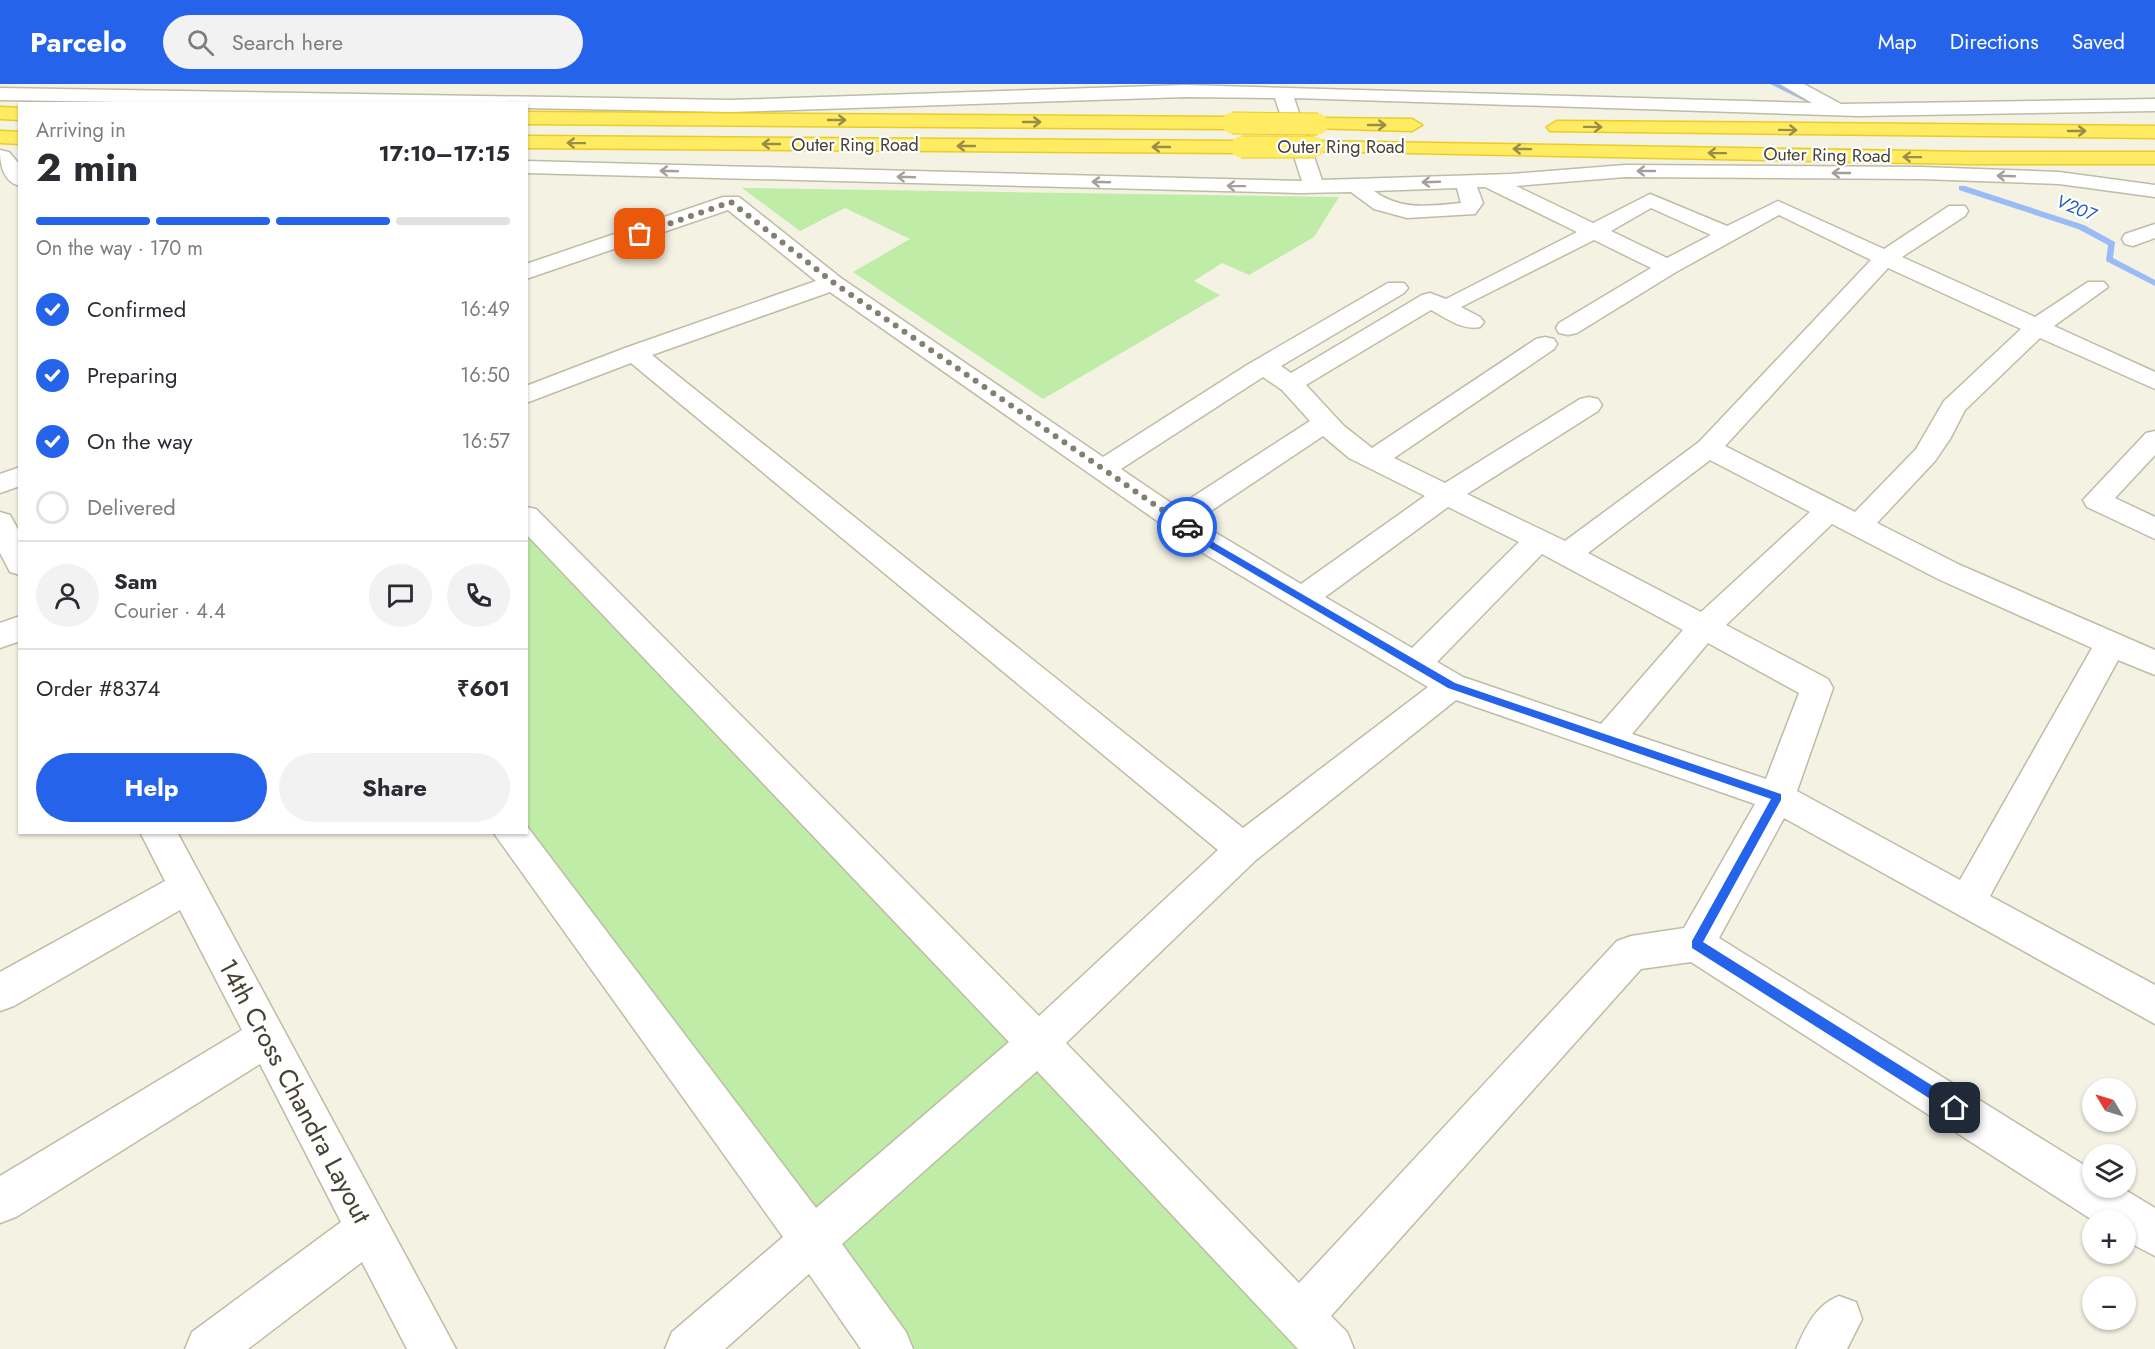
<!DOCTYPE html>
<meta charset="utf-8">
<style>
body{margin:0;font-family:Jost,sans-serif;background:#f2f2f3;color:#2b2b33;height:100vh;display:flex;flex-direction:column;font-size:22px;white-space:nowrap}
*{box-sizing:border-box;margin:0}
p{font-size:20px;color:#7c7c81}
.icon{flex:none;width:33px;height:33px;fill:none;stroke:currentColor;stroke-width:2;stroke-linecap:round;stroke-linejoin:round}
.map{position:relative;flex:1;overflow:hidden}
.drawer{position:absolute;left:18px;top:18px;width:510px;height:732px;display:flex;flex-direction:column;background:#fff;border-radius:0px;box-shadow:0 2px 4px #0004}
.drawer>*{flex:none}
.needle{width:39px;rotate:308deg}
.tools{position:absolute;left:2082px;top:994px;display:grid;gap:12px}
.tools a{display:grid;place-items:center;width:54px;height:54px;border-radius:50%;background:#fff;box-shadow:0 2px 4px #0004;font-size:30px}
.pin{position:absolute;display:grid;place-items:center;width:51px;height:51px;color:#fff;margin:-26px;border-radius:12px;box-shadow:0 3px 9px #0006}
.courier{position:absolute;display:grid;place-items:center;width:60px;height:60px;margin:-30px;border:4px solid #2563eb;border-radius:50%;background:#fff;color:#222;box-shadow:0 2px 8px #0007}
.headline em{font-style:normal;font-weight:700}
.headline div{display:flex;flex-direction:column-reverse}
.headline{display:flex;align-items:center;justify-content:space-between;height:102px;padding:0 18px}
h1{font-size:39px;font-weight:700;line-height:45px}
.bar{display:grid;grid-template-columns:repeat(4,1fr);gap:9px 6px;align-content:center;height:72px;padding:0 18px}
.bar i{height:8px;border-radius:4px;background:#e1e1e2}
.bar .current{background:#2563eb}
.bar p{grid-column:span 4}
.line{display:flex;align-items:center;gap:15px;padding:0 18px;border-top:2px solid #e1e1e2}
.line div{flex:1}
.round{display:grid;place-items:center;flex:none;width:63px;height:63px;border-radius:32px;background:#f2f2f3}
ol{padding:0 18px;list-style:none}
li{display:flex;align-items:center;gap:18px;height:66px}
li p{margin-inline-start:auto}
li .icon{padding:6px;border-radius:50%;background:#2563eb;color:#fff;stroke-width:4}
li:last-child{color:#7c7c81}
li i{width:33px;height:33px;border:3px solid #e1e1e2;border-radius:50%}
.cta{display:flex;gap:12px;margin-top:auto;padding:12px 18px}
.cta a{flex:1;height:69px;border-radius:36px;background:#2563eb;color:#fff;font-size:24px;font-weight:700;line-height:69px;text-align:center}
.cta a+a{background:#f2f2f3;color:#2b2b33}
header{display:flex;align-items:center;gap:36px;box-sizing:border-box;height:84px;padding:0 30px;background:#2563eb;color:#fff}
header strong{font-size:28px}
nav{display:flex;gap:33px;margin-inline-start:auto;font-size:21px}
.search{width:420px;height:54px;background:#f2f2f3;display:flex;align-items:center;gap:15px;box-sizing:border-box;padding:0 21px;border-radius:33px;color:#7c7c81;font-size:22px}
.map>svg:first-child{display:block}
.green{fill:#bfeca7}
.lines{fill:none;stroke-linecap:round;stroke-linejoin:round}
.stream{fill:#99bcf6;fill-rule:evenodd}
.minor-casing{stroke:#bfbca5;stroke-width:3}
.highway-casing{stroke:#ebcc25;stroke-width:3}
.minor{fill:#fff;fill-rule:evenodd}
.highway{fill:#ffec62;fill-rule:evenodd}
.highway-bridge-casing{stroke:#ebcc25;stroke-width:23;stroke-linecap:butt}
.highway-bridge{stroke:#ffec62;stroke-width:21}
.oneway{stroke:#998e48}
.oneway2{stroke:#a2a099}
.route{fill:#2563eb}
.done{stroke:#828071;stroke-width:6;stroke-dasharray:0 10.8}
.labels{text-anchor:middle;stroke-width:4.5;stroke-linejoin:round;paint-order:stroke}
.far-street-label{font-size:18px;fill:#454233;stroke:#fff}
.far-water-label{font-size:18px;font-style:italic;fill:#235bba;stroke:#fff}
.near-street-label{font-size:26px;fill:#454233;stroke:#fff}
</style>
<header>
<strong>Parcelo</strong>
<div class="search"><svg class="icon" aria-label="search" viewBox="0 0 24 24"><circle cx="10" cy="10" r="6"/><path d="M15 15l6 6"/></svg>Search here</div>
<nav><a>Map</a><a>Directions</a><a>Saved</a></nav>
</header>
<div class="map">
<svg width="2155" height="1265" viewBox="0 0 2155 1265">
<rect width="100%" height="100%" fill="#f3f2e3"/>
<g class="green">
<polygon points="742,104 1339,113 1314,153 1249,191 1222,179 1194,197 1220,211 1043,315 853,188 910,155 845,124 800,147"/>
<polygon points="527,432 1330,1265 889,1265 526,748"/>
</g>
<g class="lines">
<g class="stream">
<polygon points="1770,0 1778,0 1812,17 1807,18"/>
<polygon points="1959,102 1965,102 2084,141 2115,158 2113,174 2155,196 2155,202 2106,177 2108,161 2078,145 1959,106"/>
</g>
<g class="minor-casing">
<g id="minor">
<path d="M1780,0H1804L1841,20L2155,15V27L1858,32L1294,14L1322,96L1511,90L1625,81L1921,83L2059,88L2155,101V113L2059,100L1921,95L1625,93L1516,102L1593,139L1650,110L1727,142L1778,117L1884,165L1949,122H1965L1968,127L1965,132L1902,173L2035,233L2088,198H2104L2108,203L2054,242L2155,288V305L2040,254L1965,326L1950,355L1935,377L1877,439L1960,481L2155,566V591L2118,576L1990,812L2155,901V940L1784,734L1719,854L2092,1086V1104H2122L2155,1124V1172L2126,1157V1137H2094L1691,878L1641,885L1331,1232L1347,1248L1354,1265H1298L1037,987L842,1160L906,1248L913,1265H861L809,1190L725,1265H665L672,1248L783,1153L493,748H526V741L816,1124L1009,958L526,450V423L536,425L1039,932L1218,766L631,279L526,319V302L625,264L816,197L728,126L526,195V180L723,113H739L841,194L1103,373L1247,281L1388,199H1404L1408,204L1404,209L1281,282L1291,289L1422,211L1430,209L1446,215L1577,148L1485,103H1477L1483,119L1475,130L1407,134L1374,125L1351,108L1301,109L526,89V77L1302,97L1275,14L1185,13L730,28L526,24V20H234L0,16V4L730,16L1185,1L1812,19ZM1457,104L1461,119C1429,122 1401,127 1374,107ZM1651,124L1711,151L1667,174L1611,147ZM1779,131L1871,176L1699,358L1565,457L1467,410L1598,327L1602,321L1598,315L1589,313L1580,315L1445,399L1394,374L1554,265L1557,260L1554,255L1545,253L1536,255L1372,364L1344,342L1306,301L1431,226C1446,234 1463,247 1480,243L1484,238L1480,233L1461,223L1594,156L1651,184L1559,239L1556,244L1559,249L1568,251L1577,249L1676,188ZM1888,184L2021,245L1944,317L1916,365L1855,428L1725,362ZM830,208L1203,469L1428,603L1243,744L652,271ZM1263,293L1282,306L1310,337L1177,423L1121,385ZM1323,352L1349,374L1425,412L1301,500L1196,437ZM1710,376L1810,428L1701,528L1588,469ZM1448,423L1519,458L1412,564L1325,513ZM1832,440L1938,495L2092,564L1960,796L1797,707L1833,604L1828,595L1726,541ZM1542,470L1683,546L1601,640L1463,593L1437,578ZM1708,559L1799,609L1766,695L1632,650ZM1456,616L1755,720L1684,844L1631,852L1617,857L1299,1199L1066,959L1256,776Z"/>
<path d="M0,66L9,68L20,81V102C3,98 0,81 0,66Z"/>
<polygon points="2155,140 2155,154 2133,162 2125,160 2122,155 2125,150"/>
<polygon points="2155,347 2155,371 2115,414 2155,433 2155,455 2087,423 2083,416 2146,349"/>
<polygon points="20,383 20,402 0,409 0,390"/>
<polygon points="0,428 10,431 20,449 20,491 10,488 0,469"/>
<polygon points="20,532 20,557 0,564 0,539"/>
<polygon points="140,748 177,748 456,1265 407,1265 362,1178 248,1265 185,1265 192,1248 341,1138 260,980 16,1133 0,1139 0,1092 242,946 180,826 14,922 0,927 0,888 165,797"/>
<path d="M1839,1212L1856,1218L1862,1235L1847,1265H1796C1806,1242 1816,1221 1839,1212Z"/>
</g>
</g>
<g class="highway-casing">
<g id="highway">
<polygon points="0,23 20,24 20,36 0,35"/>
<polygon points="526,28 1232,33 1242,39 1232,45 526,40"/>
<polygon points="1318,34 1412,35 1422,41 1412,47 1311,44 1308,40 1311,36"/>
<polygon points="1557,37 2155,42 2155,54 1550,47 1547,43"/>
<polygon points="0,47 20,48 20,60 0,59"/>
<polygon points="526,52 1241,57 1248,59 1251,63 1248,67 1241,69 526,64"/>
<polygon points="1314,57 1971,68 2155,68 2155,80 1971,80 1307,67 1304,63 1307,59"/>
</g>
</g>
<use href="#minor" class="minor"/>
<use href="#highway" class="highway"/>
<g class="highway-bridge-casing">
<g id="highway-bridge">
<polyline points="1232,39 1318,40"/>
<polyline points="1241,63 1314,63"/>
</g>
</g>
<use href="#highway-bridge" class="highway-bridge"/>
</g>
<defs><path id="oneway-shaft" d="M-6 0H5M1.5-3L5.5 0L1.5 3" fill="none" stroke-width="1.6" stroke-linecap="round" stroke-linejoin="round" transform="scale(1.5)"/></defs>
<g class="oneway">
<use href="#oneway-shaft" transform="translate(837 36)"/>
<use href="#oneway-shaft" transform="translate(1032 38)"/>
<use href="#oneway-shaft" transform="translate(1377 41)"/>
<use href="#oneway-shaft" transform="translate(1593 43) rotate(1)"/>
<use href="#oneway-shaft" transform="translate(1788 46) rotate(1)"/>
<use href="#oneway-shaft" transform="translate(2077 47)"/>
<use href="#oneway-shaft" transform="translate(576 59) rotate(-179)"/>
<use href="#oneway-shaft" transform="translate(771 60) rotate(-180)"/>
<use href="#oneway-shaft" transform="translate(966 62) rotate(-180)"/>
<use href="#oneway-shaft" transform="translate(1161 63) rotate(-180)"/>
<use href="#oneway-shaft" transform="translate(1522 65) rotate(-179)"/>
<use href="#oneway-shaft" transform="translate(1717 69) rotate(-179)"/>
<use href="#oneway-shaft" transform="translate(1912 73) rotate(-179)"/>
</g>
<g class="oneway2">
<use href="#oneway-shaft" transform="translate(669 87) rotate(-178)"/>
<use href="#oneway-shaft" transform="translate(1646 87) rotate(-180)"/>
<use href="#oneway-shaft" transform="translate(1841 89) rotate(180)"/>
<use href="#oneway-shaft" transform="translate(2006 92) rotate(-178)"/>
<use href="#oneway-shaft" transform="translate(906 93) rotate(-178)"/>
<use href="#oneway-shaft" transform="translate(1101 98) rotate(-178)"/>
<use href="#oneway-shaft" transform="translate(1431 98) rotate(178)"/>
<use href="#oneway-shaft" transform="translate(1236 102) rotate(-179)"/>
</g>
<polygon class="route" points="1184,441 1190,441 1216,460 1455,599 1781,710 1781,716 1703,858 1960,1019 1960,1028 1951,1028 1692,864 1692,857 1771,715 1448,604 1210,464 1184,445"/>
<g class="lines">
<polyline class="done" points="640,150 731,118 834,199 1187,443"/>
</g>
<g class="labels">
<g class="far-street-label">
<text x="855" y="67">Outer Ring Road</text>
<text x="1341" y="69">Outer Ring Road</text>
<text transform="translate(1827 71) rotate(1)" y="6">Outer Ring Road</text>
</g>
<g class="far-water-label">
<text transform="translate(2076 124) rotate(22)" y="6">V207</text>
</g>
<g class="near-street-label">
<text transform="translate(295 1007) rotate(62)" y="9">14th Cross Chandra Layout</text>
</g>
</g>
</svg>
<div class="tools">
<a><svg class="needle" viewBox="-14 -14 28 28"><path d="M0-13l5 13h-10z" fill="#e53935"/><path d="M0 13l5-13h-10z" fill="#7c7c81"/></svg></a>
<a><svg class="icon" aria-label="layers" viewBox="0 0 24 24"><path d="M12 4l9 5-9 5-9-5zM3 14l9 5 9-5"/></svg></a>
<a>+</a>
<a>−</a>
</div>
<div class="pin" style="left:640px;top:150px;background:#ea580c"><svg class="icon" aria-label="bag" viewBox="0 0 24 24"><path d="M5 8h14l-1 12H6zM9 8a3 3 0 0 1 6 0"/></svg></div>
<div class="pin" style="left:1955px;top:1024px;background:#1f2937"><svg class="icon" aria-label="home" viewBox="0 0 24 24"><path d="M3 11l9-7 9 7M6 9v11h12V9"/></svg></div>
<div class="courier" style="left:1187px;top:443px"><svg class="icon" aria-label="car" viewBox="0 0 24 24"><path d="M5 17H2v-5l4-1 3-4h7l3 4 3 1v5h-3M9 17h6M6 11h13"/><circle cx="7" cy="17" r="2"/><circle cx="17" cy="17" r="2"/></svg></div>
<section class="drawer">
<div class="headline"><div><h1>2 min</h1><p>Arriving in</p></div><em>17:10–17:15</em></div>
<div class="bar"><i class="current"></i><i class="current"></i><i class="current"></i><i></i><p>On the way · 170 m</p></div>
<ol>
<li><svg class="icon" aria-label="check" viewBox="0 0 24 24"><path d="M5 12l5 5 9-10"/></svg>Confirmed<p>16:49</p></li>
<li><svg class="icon" aria-label="check" viewBox="0 0 24 24"><path d="M5 12l5 5 9-10"/></svg>Preparing<p>16:50</p></li>
<li><svg class="icon" aria-label="check" viewBox="0 0 24 24"><path d="M5 12l5 5 9-10"/></svg>On the way<p>16:57</p></li>
<li><i></i>Delivered</li>
</ol>
<div class="line" style="height:108px"><a class="round"><svg class="icon" aria-label="person" viewBox="0 0 24 24"><circle cx="12" cy="8" r="4"/><path d="M4 21q1-7 8-7t8 7"/></svg></a><div><b>Sam</b><p>Courier · 4.4</p></div><a class="round"><svg class="icon" aria-label="chat" viewBox="0 0 24 24"><path d="M4 5h16v11H9l-5 4z"/></svg></a><a class="round"><svg class="icon" aria-label="phone" viewBox="0 0 24 24"><path d="M5 4h4l2 5-3 2q2 4 5 5l2-3 5 2v4C11 20 4 13 5 4z"/></svg></a></div>
<div class="line" style="height:78px"><div>Order #8374</div><b>₹601</b></div>
<div class="cta"><a>Help</a><a>Share</a></div>
</section>
</div>
